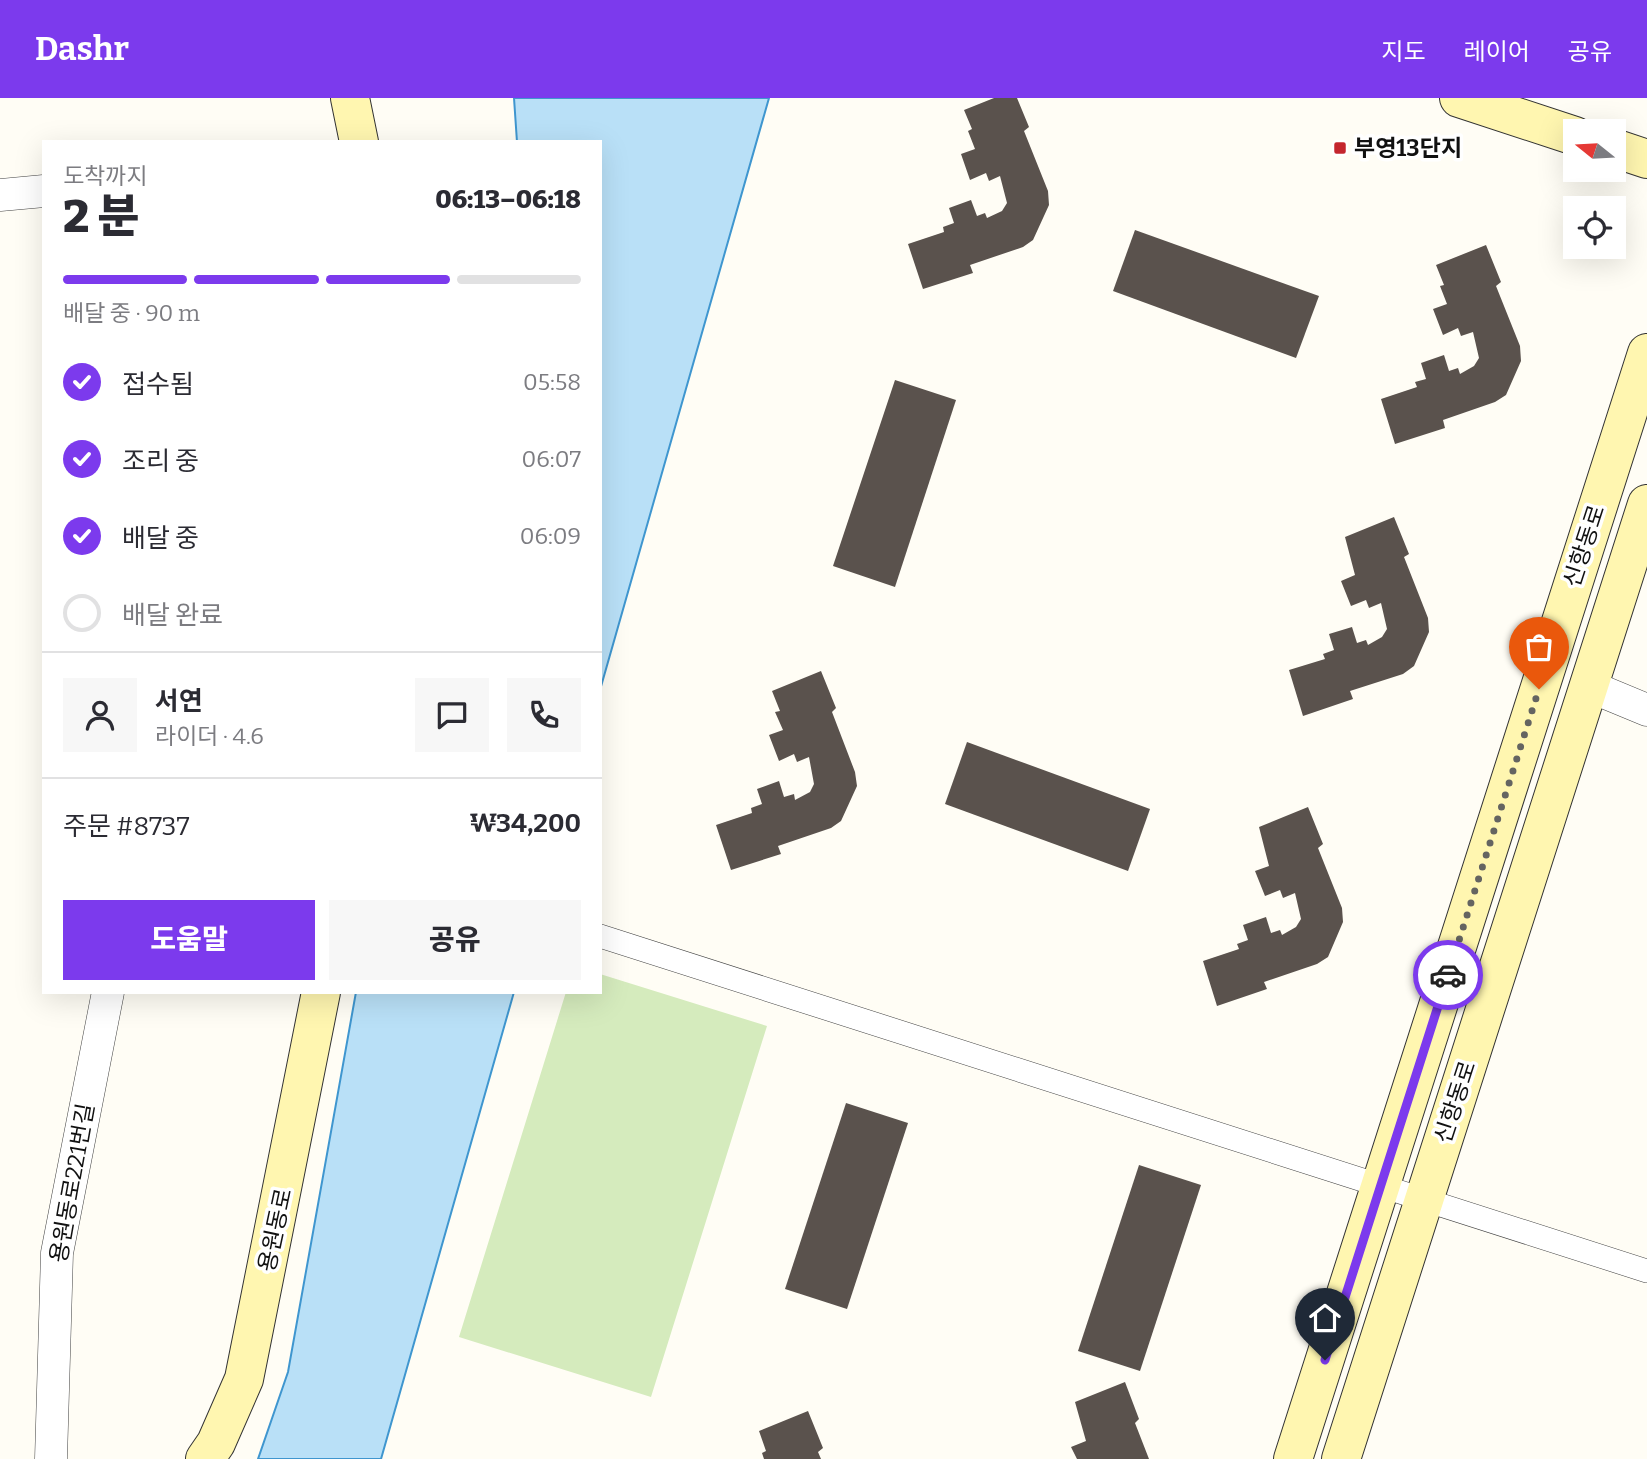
<!DOCTYPE html>
<html lang="ko">
<meta charset="utf-8">
<style>
body{margin:0;font-family:Bitter,"Noto Sans KR",serif;background:#f7f7f7;color:#2b2b33;height:100vh;display:flex;flex-direction:column;font-size:26px;white-space:nowrap}
*{box-sizing:border-box;margin:0}
p{font-size:23px;color:#7c7c81}
.icon{flex:none;width:38px;height:38px;fill:none;stroke:currentColor;stroke-width:2;stroke-linecap:round;stroke-linejoin:round}
.map{position:relative;flex:1;overflow:hidden}
.drawer{position:absolute;left:42px;top:42px;width:560px;height:854px;display:flex;flex-direction:column;background:#fff;border-radius:0px;box-shadow:0 7px 28px #0002}
.drawer>*{flex:none}
.needle{width:46px;rotate:288deg}
.tools{position:absolute;left:1563px;top:21px;display:grid;gap:14px}
.tools a{display:grid;place-items:center;width:63px;height:63px;border-radius:0px;background:#fff;box-shadow:0 7px 28px #0002;font-size:35px}
.pin{position:absolute;display:grid;place-items:center;width:60px;height:60px;color:#fff;margin:-72px -30px;border-radius:50% 50% 50% 0;rotate:-45deg;box-shadow:0 0 7px #0007}
.pin .icon{rotate:45deg}
.courier{position:absolute;display:grid;place-items:center;width:70px;height:70px;margin:-35px;border:5px solid #7c3aed;border-radius:50%;background:#fff;color:#222;box-shadow:0 2px 9px #0007}
.head em{font-style:normal;font-weight:800}
.head div{display:flex;flex-direction:column-reverse}
.head{display:flex;align-items:center;justify-content:space-between;height:119px;padding:0 21px}
h1{font-size:46px;font-weight:800;line-height:52px}
.bar{display:grid;grid-template-columns:repeat(4,1fr);gap:10px 7px;align-content:center;height:84px;padding:0 21px}
.bar i{height:9px;border-radius:5px;background:#e1e1e2}
.bar .active{background:#7c3aed}
.bar p{grid-column:span 4}
.line{display:flex;align-items:center;gap:18px;padding:0 21px;border-top:2px solid #e1e1e2}
.line div{flex:1}
.round{display:grid;place-items:center;flex:none;width:74px;height:74px;border-radius:0px;background:#f7f7f7}
ol{padding:0 21px;list-style:none}
li{display:flex;align-items:center;gap:21px;height:77px}
li p{margin-inline-start:auto}
li .icon{padding:7px;border-radius:50%;background:#7c3aed;color:#fff;stroke-width:4}
li:last-child{color:#7c7c81}
li i{width:38px;height:38px;border:4px solid #e1e1e2;border-radius:50%}
.primary-button{display:flex;gap:14px;margin-top:auto;padding:14px 21px}
.primary-button a{flex:1;height:80px;border-radius:0px;background:#7c3aed;color:#fff;font-size:28px;font-weight:800;line-height:80px;text-align:center}
.primary-button a+a{background:#f7f7f7;color:#2b2b33}
header{display:flex;align-items:center;gap:42px;box-sizing:border-box;height:98px;padding:0 35px;background:#7c3aed;color:#fff}
header strong{font-size:33px}
nav{display:flex;gap:38px;margin-inline-start:auto;font-size:24px}
.map>svg:first-child{display:block}
.green{fill:#d5ebbd}
.water{fill:#b9e0f7;stroke:#3f96cf;stroke-width:2}
.building{fill:#5a524d}
.lines{fill:none;stroke-linecap:round;stroke-linejoin:round}
.pedestrian-casing{stroke:#444;stroke-width:24}
.minor-casing{stroke:#444;stroke-width:33}
.secondary-casing{stroke:#333;stroke-width:40}
.pedestrian{stroke:#fff;stroke-width:23}
.minor{stroke:#fff;stroke-width:32}
.secondary{stroke:#fff6b0;stroke-width:38}
.done{stroke:#646461;stroke-width:7;stroke-dasharray:0 12.6}
.route{stroke:#7c3aed;stroke-width:9}
.poi-dot{fill:#c4262e;stroke:#fff;stroke-width:2.5}
.labels{text-anchor:middle;stroke-width:7;stroke-linejoin:round;paint-order:stroke}
.poi-label{font-size:23px;font-weight:bold;fill:#111;stroke:#fff;text-anchor:start}
.street-label{font-size:23px;fill:#111;stroke:#fff}
</style>
<header>
<strong>Dashr</strong>
<nav><a>지도</a><a>레이어</a><a>공유</a></nav>
</header>
<div class="map">
<svg width="1647" height="1361" viewBox="0 0 1647 1361">
<rect width="100%" height="100%" fill="#fffdf5"/>
<polygon class="green" points="600,876 767,928 651,1299 459,1239 566,894 600,894"/>
<g class="water">
<polygon points="514,0 769,0 600,592 600,44 517,44"/>
<polygon points="356,894 514,894 381,1361 258,1361 288,1274"/>
</g>
<g class="building">
<polygon points="994,0 1017,0 1029,29 1024,33 1048,93 1049,107 1033,142 1023,149 970,167 973,175 923,191 908,146 944,134 943,129 954,125 949,110 971,102 977,118 985,115 987,120 1002,113 1007,105 1000,78 989,83 986,75 970,82 961,56 975,51 968,33 972,31 964,12"/>
<polygon points="1135,132 1319,198 1296,260 1113,193"/>
<polygon points="1486,147 1501,184 1496,188 1520,248 1521,263 1506,297 1495,304 1443,322 1445,330 1395,346 1381,301 1417,289 1415,284 1426,281 1421,265 1444,257 1449,273 1458,270 1460,276 1474,268 1479,260 1473,234 1461,238 1458,230 1443,237 1433,211 1447,206 1440,188 1444,187 1436,167"/>
<polygon points="895,282 956,302 895,489 833,468"/>
<polygon points="1394,419 1409,456 1404,459 1428,520 1429,534 1414,568 1403,576 1350,593 1353,601 1303,618 1289,572 1325,561 1323,556 1334,552 1329,536 1352,529 1357,545 1366,542 1368,547 1382,539 1387,531 1381,505 1369,510 1366,502 1351,508 1341,483 1355,477 1345,439"/>
<polygon points="821,573 836,610 832,614 855,674 857,688 841,723 831,730 778,748 781,756 731,772 716,727 752,715 751,710 762,706 757,691 779,683 784,699 794,696 795,702 810,694 814,686 809,659 797,664 794,656 779,663 769,637 783,632 775,614 780,613 772,593"/>
<polygon points="967,644 1150,711 1128,773 945,706"/>
<polygon points="1308,709 1323,746 1318,750 1342,810 1343,824 1328,859 1317,866 1264,884 1267,891 1217,908 1203,863 1239,851 1237,846 1248,842 1243,827 1266,819 1271,835 1280,832 1282,837 1296,829 1301,821 1295,795 1283,800 1280,792 1265,798 1255,773 1269,768 1259,729"/>
<polygon points="846,1005 908,1025 847,1211 785,1191"/>
<polygon points="1139,1067 1201,1087 1140,1273 1078,1253"/>
<polygon points="1125,1284 1139,1321 1135,1325 1149,1361 1077,1361 1071,1349 1086,1343 1075,1304"/>
<polygon points="808,1313 823,1350 818,1354 821,1361 764,1361 762,1355 766,1353 759,1333"/>
</g>
<g class="lines">
<g class="pedestrian-casing">
<polyline id="pedestrian" points="600,838 1647,1173"/>
</g>
<g class="minor-casing">
<g id="minor">
<polyline points="0,97 44,93"/>
<polyline points="1589,588 1647,612"/>
<polyline points="51,1361 57,1155 108,894"/>
</g>
</g>
<g class="secondary-casing">
<g id="secondary">
<polyline points="350,0 359,44"/>
<polyline points="1459,0 1575,38"/>
<polyline points="1614,50 1647,61"/>
<polyline points="205,1361 216,1345 244,1281 321,894"/>
<polyline points="1293,1361 1647,255"/>
<polyline points="1341,1361 1647,406"/>
</g>
</g>
<use href="#pedestrian" class="pedestrian"/>
<use href="#minor" class="minor"/>
<use href="#secondary" class="secondary"/>
</g>
<g class="lines">
<polyline class="done" points="1448,877 1539,591"/>
<polyline class="route" points="1325,1262 1448,877"/>
</g>
<rect class="poi-dot" x="1333" y="43" width="14" height="14" rx="3.5"/>
<g class="labels">
<g class="poi-label">
<text x="1354" y="58">부영13단지</text>
</g>
<g class="street-label">
<text transform="translate(1584 448) rotate(-72)" y="8">신항동로</text>
<text transform="translate(1455 1004) rotate(-72)" y="8">신항동로</text>
<text transform="translate(72 1085) rotate(-80)" y="8">용원동로221번길</text>
<text transform="translate(275 1132) rotate(-78)" y="8">용원동로</text>
</g>
</g>
</svg>
<div class="tools">
<a><svg class="needle" viewBox="-14 -14 28 28"><path d="M0-13l5 13h-10z" fill="#e53935"/><path d="M0 13l5-13h-10z" fill="#7c7c81"/></svg></a>
<a><svg class="icon" aria-label="locate" viewBox="0 0 24 24"><circle cx="12" cy="12" r="6"/><path d="M12 2v4M12 18v4M2 12h4M18 12h4"/></svg></a>
</div>
<div class="pin" style="left:1539px;top:591px;background:#ea580c"><svg class="icon" aria-label="bag" viewBox="0 0 24 24"><path d="M5 8h14l-1 12H6zM9 8a3 3 0 0 1 6 0"/></svg></div>
<div class="pin" style="left:1325px;top:1262px;background:#1f2937"><svg class="icon" aria-label="home" viewBox="0 0 24 24"><path d="M3 11l9-7 9 7M6 9v11h12V9"/></svg></div>
<div class="courier" style="left:1448px;top:877px"><svg class="icon" aria-label="car" viewBox="0 0 24 24"><path d="M5 17H2v-5l4-1 3-4h7l3 4 3 1v5h-3M9 17h6M6 11h13"/><circle cx="7" cy="17" r="2"/><circle cx="17" cy="17" r="2"/></svg></div>
<section class="drawer">
<div class="head"><div><h1>2 분</h1><p>도착까지</p></div><em>06:13–06:18</em></div>
<div class="bar"><i class="active"></i><i class="active"></i><i class="active"></i><i></i><p>배달 중 · 90 m</p></div>
<ol>
<li><svg class="icon" aria-label="check" viewBox="0 0 24 24"><path d="M5 12l5 5 9-10"/></svg>접수됨<p>05:58</p></li>
<li><svg class="icon" aria-label="check" viewBox="0 0 24 24"><path d="M5 12l5 5 9-10"/></svg>조리 중<p>06:07</p></li>
<li><svg class="icon" aria-label="check" viewBox="0 0 24 24"><path d="M5 12l5 5 9-10"/></svg>배달 중<p>06:09</p></li>
<li><i></i>배달 완료</li>
</ol>
<div class="line" style="height:126px"><a class="round"><svg class="icon" aria-label="person" viewBox="0 0 24 24"><circle cx="12" cy="8" r="4"/><path d="M4 21q1-7 8-7t8 7"/></svg></a><div><b>서연</b><p>라이더 · 4.6</p></div><a class="round"><svg class="icon" aria-label="chat" viewBox="0 0 24 24"><path d="M4 5h16v11H9l-5 4z"/></svg></a><a class="round"><svg class="icon" aria-label="phone" viewBox="0 0 24 24"><path d="M5 4h4l2 5-3 2q2 4 5 5l2-3 5 2v4C11 20 4 13 5 4z"/></svg></a></div>
<div class="line" style="height:91px"><div>주문 #8737</div><b>₩34,200</b></div>
<div class="primary-button"><a>도움말</a><a>공유</a></div>
</section>
</div>
